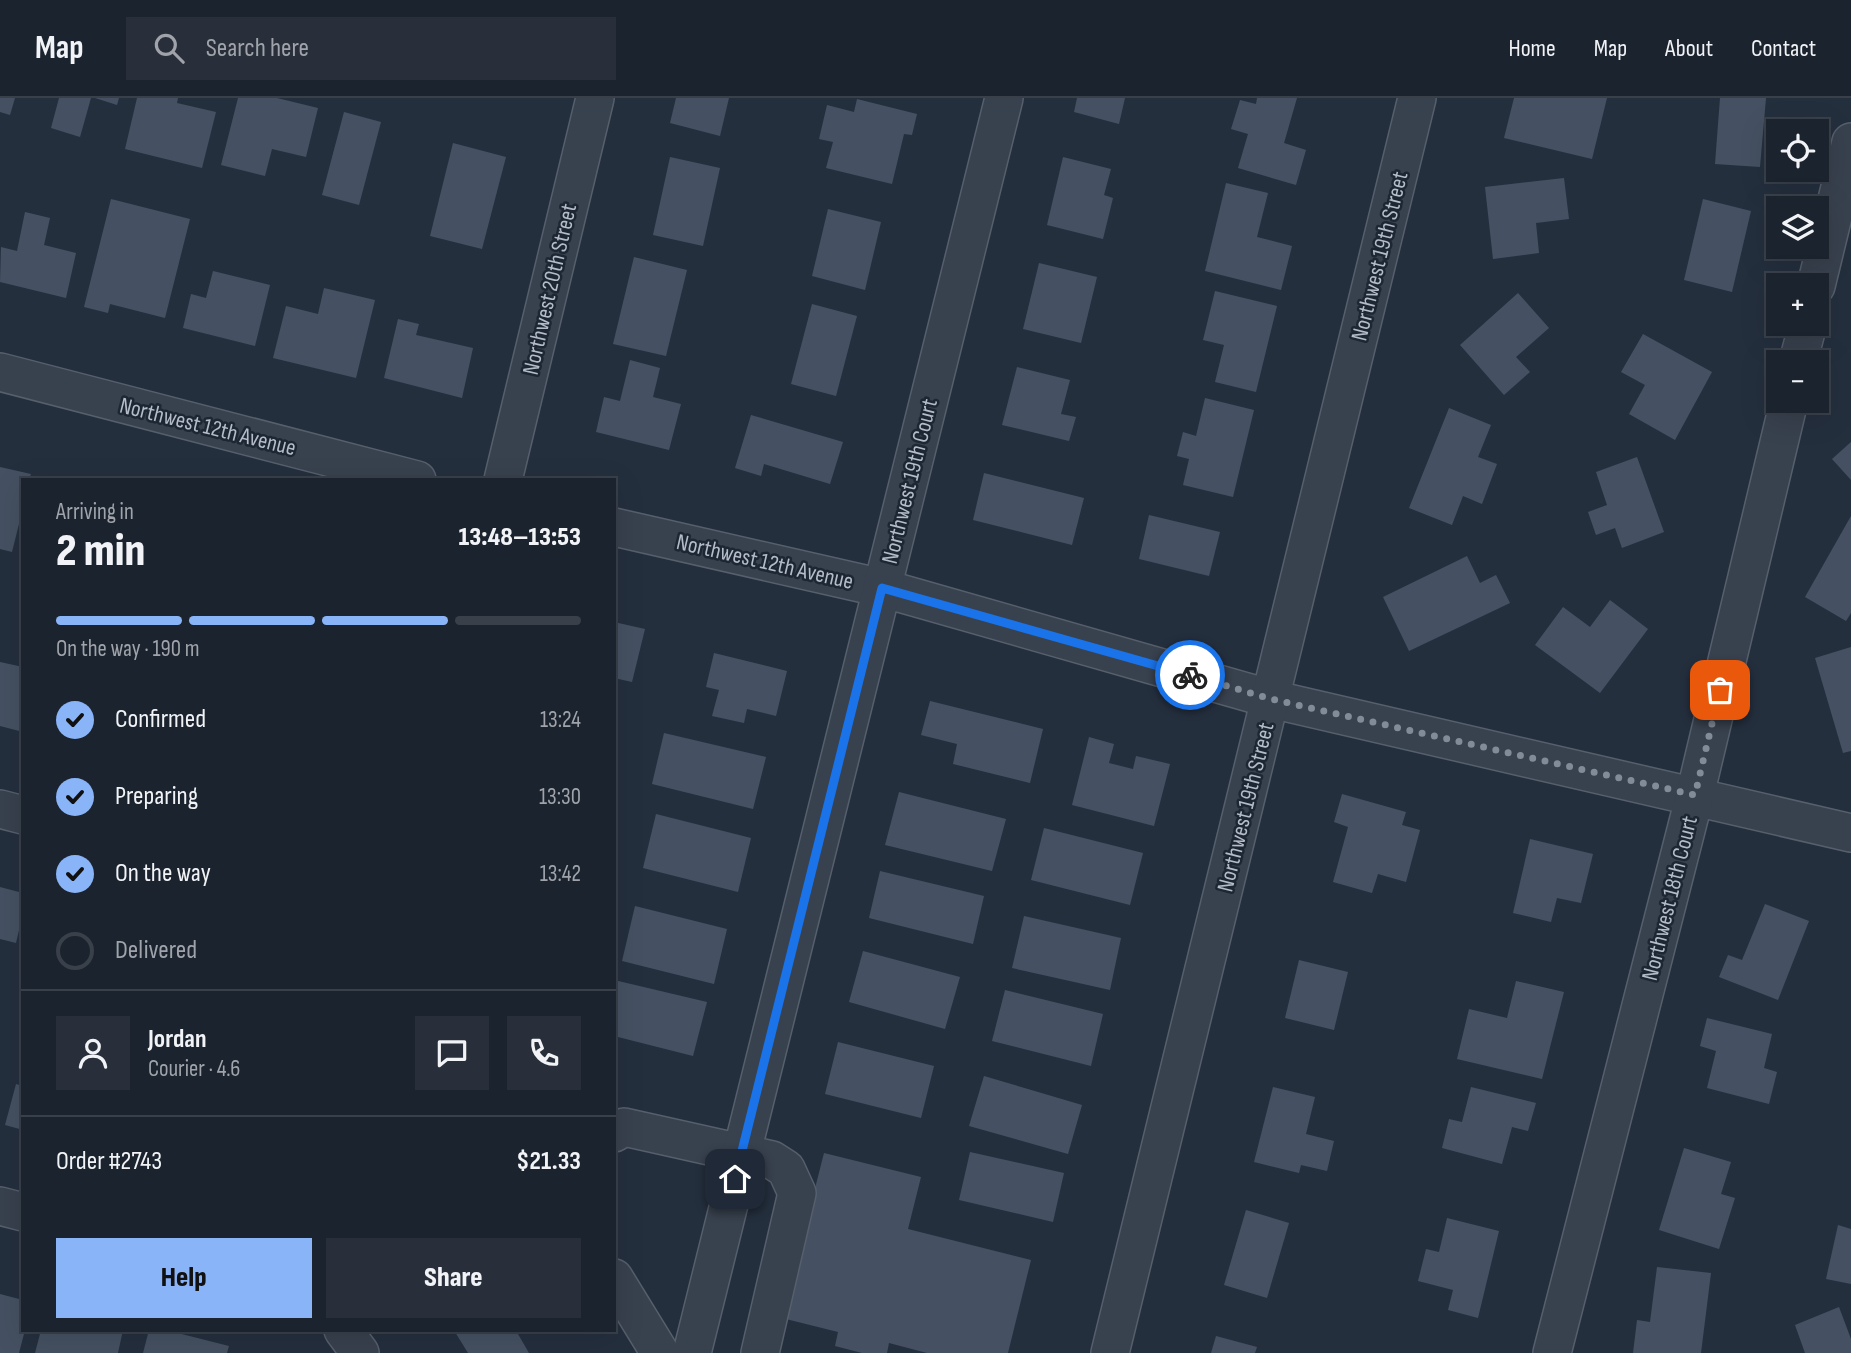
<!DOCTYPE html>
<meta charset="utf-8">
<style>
body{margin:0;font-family:"Sofia Sans Condensed",sans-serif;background:#282f3a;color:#f1f3f6;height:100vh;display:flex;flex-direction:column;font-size:26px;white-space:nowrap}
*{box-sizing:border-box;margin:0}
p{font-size:23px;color:#a0a4aa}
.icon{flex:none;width:38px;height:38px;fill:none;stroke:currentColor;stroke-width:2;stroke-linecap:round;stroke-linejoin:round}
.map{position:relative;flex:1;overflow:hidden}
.sheet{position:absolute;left:21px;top:380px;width:595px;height:854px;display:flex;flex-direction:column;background:#1b232e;border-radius:0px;box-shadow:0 7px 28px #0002,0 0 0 2px #39404a}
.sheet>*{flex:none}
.controls{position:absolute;left:1766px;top:21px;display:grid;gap:14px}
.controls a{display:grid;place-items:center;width:63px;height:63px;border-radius:0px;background:#1b232e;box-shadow:0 7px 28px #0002,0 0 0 2px #39404a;font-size:35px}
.pin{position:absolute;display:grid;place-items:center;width:60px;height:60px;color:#fff;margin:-30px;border-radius:14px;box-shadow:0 4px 10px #0006}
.courier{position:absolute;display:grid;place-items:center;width:70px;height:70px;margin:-35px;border:5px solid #1a73e8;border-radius:50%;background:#fff;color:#222;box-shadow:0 2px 9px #0007}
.overview em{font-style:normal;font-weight:800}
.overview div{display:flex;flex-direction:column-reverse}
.overview{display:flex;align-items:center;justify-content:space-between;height:119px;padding:0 35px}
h1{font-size:46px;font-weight:800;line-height:52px}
.bar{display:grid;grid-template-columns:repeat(4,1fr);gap:10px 7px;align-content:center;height:84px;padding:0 35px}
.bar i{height:9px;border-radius:5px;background:#39404a}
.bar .current{background:#8ab4f8}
.bar p{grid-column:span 4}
.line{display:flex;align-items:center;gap:18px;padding:0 35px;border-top:2px solid #39404a}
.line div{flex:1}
.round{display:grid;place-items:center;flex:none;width:74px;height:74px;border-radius:0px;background:#282f3a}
ol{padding:0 35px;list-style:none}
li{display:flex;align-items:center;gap:21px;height:77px}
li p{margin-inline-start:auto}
li .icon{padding:7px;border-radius:50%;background:#8ab4f8;color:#111;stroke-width:4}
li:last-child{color:#a0a4aa}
li i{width:38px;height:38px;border:4px solid #39404a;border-radius:50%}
.cta{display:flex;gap:14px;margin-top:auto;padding:14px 35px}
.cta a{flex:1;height:80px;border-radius:0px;background:#8ab4f8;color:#111;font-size:28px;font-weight:800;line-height:80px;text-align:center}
.cta a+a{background:#282f3a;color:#f1f3f6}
header{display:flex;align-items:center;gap:42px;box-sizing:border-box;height:98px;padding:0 35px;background:#1b232e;border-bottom:2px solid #39404a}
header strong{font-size:33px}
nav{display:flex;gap:38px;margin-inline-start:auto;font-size:24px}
.search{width:490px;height:63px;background:#282f3a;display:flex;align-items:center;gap:18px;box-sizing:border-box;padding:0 24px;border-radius:0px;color:#a0a4aa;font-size:26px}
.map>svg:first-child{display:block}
.building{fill:#455162}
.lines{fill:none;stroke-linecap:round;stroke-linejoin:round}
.minor-casing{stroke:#565f6c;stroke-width:40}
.minor{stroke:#38414e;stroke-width:37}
.done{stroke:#828b98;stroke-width:7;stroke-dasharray:0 12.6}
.route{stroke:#1a73e8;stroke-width:9}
.labels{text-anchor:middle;stroke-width:5;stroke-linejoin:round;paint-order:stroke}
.street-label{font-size:23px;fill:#b4bcc9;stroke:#1d2633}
</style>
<header>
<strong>Map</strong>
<div class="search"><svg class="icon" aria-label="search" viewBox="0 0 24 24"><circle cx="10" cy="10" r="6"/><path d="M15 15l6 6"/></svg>Search here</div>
<nav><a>Home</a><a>Map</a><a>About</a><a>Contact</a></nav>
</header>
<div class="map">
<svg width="1851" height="1255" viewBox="0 0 1851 1255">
<rect width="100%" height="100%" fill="#242f3e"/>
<g class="building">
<polygon points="0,0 15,0 10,17 0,14"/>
<polygon points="59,0 91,0 80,39 51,30"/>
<polygon points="95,0 119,0 117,7"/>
<polygon points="137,0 178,0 177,5 216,14 202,70 125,51"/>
<polygon points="238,0 277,0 318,10 306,59 272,51 265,78 221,67"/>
<polygon points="676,0 729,0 720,38 670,25"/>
<polygon points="1077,0 1125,0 1119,26 1074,14"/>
<polygon points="1257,0 1297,0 1284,45 1306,52 1296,87 1238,70 1248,36 1231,31 1240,2 1256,6"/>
<polygon points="1514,0 1607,0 1592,61 1504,40"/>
<polygon points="1720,0 1766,0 1760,69 1715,66"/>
<polygon points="857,1 917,16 912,37 904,36 892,86 826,70 833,44 819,41 827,7 854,14"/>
<polygon points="344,14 381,24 359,107 322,97"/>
<polygon points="453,45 506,59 482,151 430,138"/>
<polygon points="670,59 720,70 703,148 653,137"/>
<polygon points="1063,59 1111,71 1104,97 1113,100 1103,141 1047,127"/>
<polygon points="1564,80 1569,121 1536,125 1539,155 1493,161 1485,89"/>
<polygon points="1226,85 1268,95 1257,139 1292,148 1281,192 1205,173"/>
<polygon points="111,101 190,121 165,220 110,206 108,215 84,209"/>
<polygon points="1703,101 1751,113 1732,194 1684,182"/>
<polygon points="828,111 881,124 865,192 812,178"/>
<polygon points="25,114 50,120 44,147 76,155 66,200 0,184 1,149 17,153"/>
<polygon points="634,159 687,172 666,258 613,246"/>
<polygon points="1039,165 1097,179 1081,245 1023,231"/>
<polygon points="213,173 270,187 255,248 183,230 191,196 206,200"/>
<polygon points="324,190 375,202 356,280 273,260 286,208 318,216"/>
<polygon points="1215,193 1277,208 1256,294 1215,284 1224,247 1203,242"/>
<polygon points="1518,195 1549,230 1516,259 1530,274 1504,297 1460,247"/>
<polygon points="812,206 857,218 836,298 791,286"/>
<polygon points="398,221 419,226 416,237 473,250 462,300 384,280"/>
<polygon points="1643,236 1712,274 1675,342 1629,316 1645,287 1621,274"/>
<polygon points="630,262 660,270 653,299 681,306 669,352 596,334 604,299 620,303"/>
<polygon points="1017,269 1070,282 1061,316 1076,319 1069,343 1002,327"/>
<polygon points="1205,300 1254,312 1233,399 1183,387 1189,361 1177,358 1183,334 1196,338"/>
<polygon points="1449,310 1491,327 1478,359 1497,366 1482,406 1463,398 1452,427 1409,410"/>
<polygon points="751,317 843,344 830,386 764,366 761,378 735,370"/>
<polygon points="1851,344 1851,382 1832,361"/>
<polygon points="1637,359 1664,434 1622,450 1615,430 1596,437 1588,414 1607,407 1596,374"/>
<polygon points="0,369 31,376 29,382 23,382 23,410 12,454 0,451"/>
<polygon points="984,375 1084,400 1072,447 973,422"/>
<polygon points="1149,417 1220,434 1209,478 1139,461"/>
<polygon points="1851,418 1851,515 1846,523 1805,499"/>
<polygon points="1467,458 1480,485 1496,477 1510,505 1409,553 1383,499"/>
<polygon points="1610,502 1648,531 1600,595 1535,547 1563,509 1590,529"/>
<polygon points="614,524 645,531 632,584 614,580"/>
<polygon points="1851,549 1851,653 1843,655 1815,560"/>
<polygon points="714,555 787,573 776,618 747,611 744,625 712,618 719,592 706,589"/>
<polygon points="0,564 23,569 23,634 0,628"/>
<polygon points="930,603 1043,631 1030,685 953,666 957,646 921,637"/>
<polygon points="664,635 766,659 753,711 652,686"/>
<polygon points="1089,639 1114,646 1109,665 1133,671 1136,658 1170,666 1154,728 1072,707"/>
<polygon points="899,694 1006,721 992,773 885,747"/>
<polygon points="1342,696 1406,714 1402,727 1420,732 1406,784 1378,776 1372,795 1333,784 1348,729 1334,724"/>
<polygon points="656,716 751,740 738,794 643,770"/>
<polygon points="1044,730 1143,755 1130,807 1031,782"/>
<polygon points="1530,741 1593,756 1581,805 1557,800 1551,824 1513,815"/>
<polygon points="880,773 984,798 973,846 869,820"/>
<polygon points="0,789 23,795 23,815 16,845 0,841"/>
<polygon points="1765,806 1809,823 1778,902 1719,879 1728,857 1742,862"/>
<polygon points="635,808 727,831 714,886 622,863"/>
<polygon points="1024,818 1121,840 1110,892 1012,870"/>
<polygon points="863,853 960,879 945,931 849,904"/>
<polygon points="1299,862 1348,874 1334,932 1285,920"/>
<polygon points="614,882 707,904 693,958 614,938"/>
<polygon points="1516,883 1564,894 1542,981 1457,961 1469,911 1507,920"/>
<polygon points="1005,892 1103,916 1091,968 992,943"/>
<polygon points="1707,920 1772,936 1764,970 1777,974 1769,1006 1707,990 1716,953 1700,948"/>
<polygon points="838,944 934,968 921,1020 825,996"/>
<polygon points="984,978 1082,1007 1068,1056 969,1028"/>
<polygon points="16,986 23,988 23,1032 5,1027"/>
<polygon points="1273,989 1315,999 1306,1036 1334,1043 1327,1073 1301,1067 1299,1075 1254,1064"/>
<polygon points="1471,989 1536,1005 1528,1033 1512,1029 1502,1066 1442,1050 1449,1021 1462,1024"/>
<polygon points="1684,1050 1731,1064 1721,1096 1735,1100 1719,1151 1659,1132"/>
<polygon points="970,1054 1064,1075 1053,1124 959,1102"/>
<polygon points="824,1055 921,1079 908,1131 1031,1162 1008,1255 927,1255 889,1245 887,1255 862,1255 835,1248 838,1234 782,1220"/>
<polygon points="1246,1112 1289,1125 1267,1200 1224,1187"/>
<polygon points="1447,1120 1499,1133 1478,1220 1448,1212 1453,1192 1418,1183 1426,1151 1439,1154"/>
<polygon points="1838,1127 1851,1131 1851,1186 1826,1181"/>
<polygon points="1657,1169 1711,1175 1701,1255 1633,1255 1637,1222 1650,1224"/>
<polygon points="0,1196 23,1202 23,1232 25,1232 19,1255 0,1255"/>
<polygon points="1839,1209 1851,1241 1851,1255 1805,1255 1795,1227"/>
<polygon points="41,1232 123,1232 118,1255 35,1255"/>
<polygon points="149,1232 166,1232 229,1248 227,1255 143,1255"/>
<polygon points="458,1232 523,1232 518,1236 529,1255 468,1255 455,1234"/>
<polygon points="1216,1238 1257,1249 1255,1255 1211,1255"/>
</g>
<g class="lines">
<g class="minor-casing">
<g id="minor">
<polyline points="1816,188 1851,44"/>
<polyline points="1798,264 1808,226"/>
<polyline points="0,274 417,382"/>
<polyline points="503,382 595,0"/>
<polyline points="614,429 882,490 1271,601 1851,735"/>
<polyline points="0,711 23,717"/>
<polyline points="614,1035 624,1029 772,1062 786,1071 797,1095 760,1255"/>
<polyline points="0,1108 23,1114"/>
<polyline points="614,1180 660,1255"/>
<polyline points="343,1232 360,1255"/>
<polyline points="692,1255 1004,0"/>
<polyline points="1110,1255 1417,0"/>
<polyline points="1552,1255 1695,697 1789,303"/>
</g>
</g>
<use href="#minor" class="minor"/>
</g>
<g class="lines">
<polyline class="done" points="1190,577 1271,601 1695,697 1720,592"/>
<polyline class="route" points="735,1081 882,490 1190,577"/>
</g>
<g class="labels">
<g class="street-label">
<text transform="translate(1379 158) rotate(-76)" y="8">Northwest 19th Street</text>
<text transform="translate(549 191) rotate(-77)" y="8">Northwest 20th Street</text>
<text transform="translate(208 328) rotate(14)" y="8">Northwest 12th Avenue</text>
<text transform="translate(909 383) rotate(-76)" y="8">Northwest 19th Court</text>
<text transform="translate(765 463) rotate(13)" y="8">Northwest 12th Avenue</text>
<text transform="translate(1245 709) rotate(-76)" y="8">Northwest 19th Street</text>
<text transform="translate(1669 800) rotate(-76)" y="8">Northwest 18th Court</text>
</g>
</g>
</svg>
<div class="controls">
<a><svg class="icon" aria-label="locate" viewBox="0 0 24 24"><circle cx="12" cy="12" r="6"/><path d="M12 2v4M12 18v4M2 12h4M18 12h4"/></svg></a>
<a><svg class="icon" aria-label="layers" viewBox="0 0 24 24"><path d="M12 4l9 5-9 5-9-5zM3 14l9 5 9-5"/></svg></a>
<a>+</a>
<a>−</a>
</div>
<div class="pin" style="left:1720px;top:592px;background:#ea580c"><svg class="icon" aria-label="bag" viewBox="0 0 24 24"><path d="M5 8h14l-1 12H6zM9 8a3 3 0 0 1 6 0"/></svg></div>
<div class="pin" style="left:735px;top:1081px;background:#1f2937"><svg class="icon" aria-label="home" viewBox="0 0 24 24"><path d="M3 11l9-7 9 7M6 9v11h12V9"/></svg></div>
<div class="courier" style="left:1190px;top:577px"><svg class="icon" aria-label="bike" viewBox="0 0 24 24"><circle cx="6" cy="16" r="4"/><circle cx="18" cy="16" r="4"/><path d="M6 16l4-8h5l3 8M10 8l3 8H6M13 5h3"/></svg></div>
<section class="sheet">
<div class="overview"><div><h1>2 min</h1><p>Arriving in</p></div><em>13:48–13:53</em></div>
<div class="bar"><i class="current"></i><i class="current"></i><i class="current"></i><i></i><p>On the way · 190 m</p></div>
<ol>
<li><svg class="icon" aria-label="check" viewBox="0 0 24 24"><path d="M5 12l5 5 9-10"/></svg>Confirmed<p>13:24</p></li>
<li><svg class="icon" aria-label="check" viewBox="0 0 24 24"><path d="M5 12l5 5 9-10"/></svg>Preparing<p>13:30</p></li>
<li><svg class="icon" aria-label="check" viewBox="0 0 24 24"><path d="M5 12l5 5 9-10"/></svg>On the way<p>13:42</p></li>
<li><i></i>Delivered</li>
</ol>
<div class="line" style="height:126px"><a class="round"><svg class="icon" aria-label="person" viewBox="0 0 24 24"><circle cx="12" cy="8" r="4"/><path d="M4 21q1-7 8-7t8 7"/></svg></a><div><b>Jordan</b><p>Courier · 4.6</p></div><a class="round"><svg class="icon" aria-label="chat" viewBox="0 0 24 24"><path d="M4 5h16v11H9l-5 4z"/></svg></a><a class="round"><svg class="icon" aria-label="phone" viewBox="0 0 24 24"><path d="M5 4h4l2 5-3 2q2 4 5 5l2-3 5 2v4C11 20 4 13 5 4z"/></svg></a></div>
<div class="line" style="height:91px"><div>Order #2743</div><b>$21.33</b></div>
<div class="cta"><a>Help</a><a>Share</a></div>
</section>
</div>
